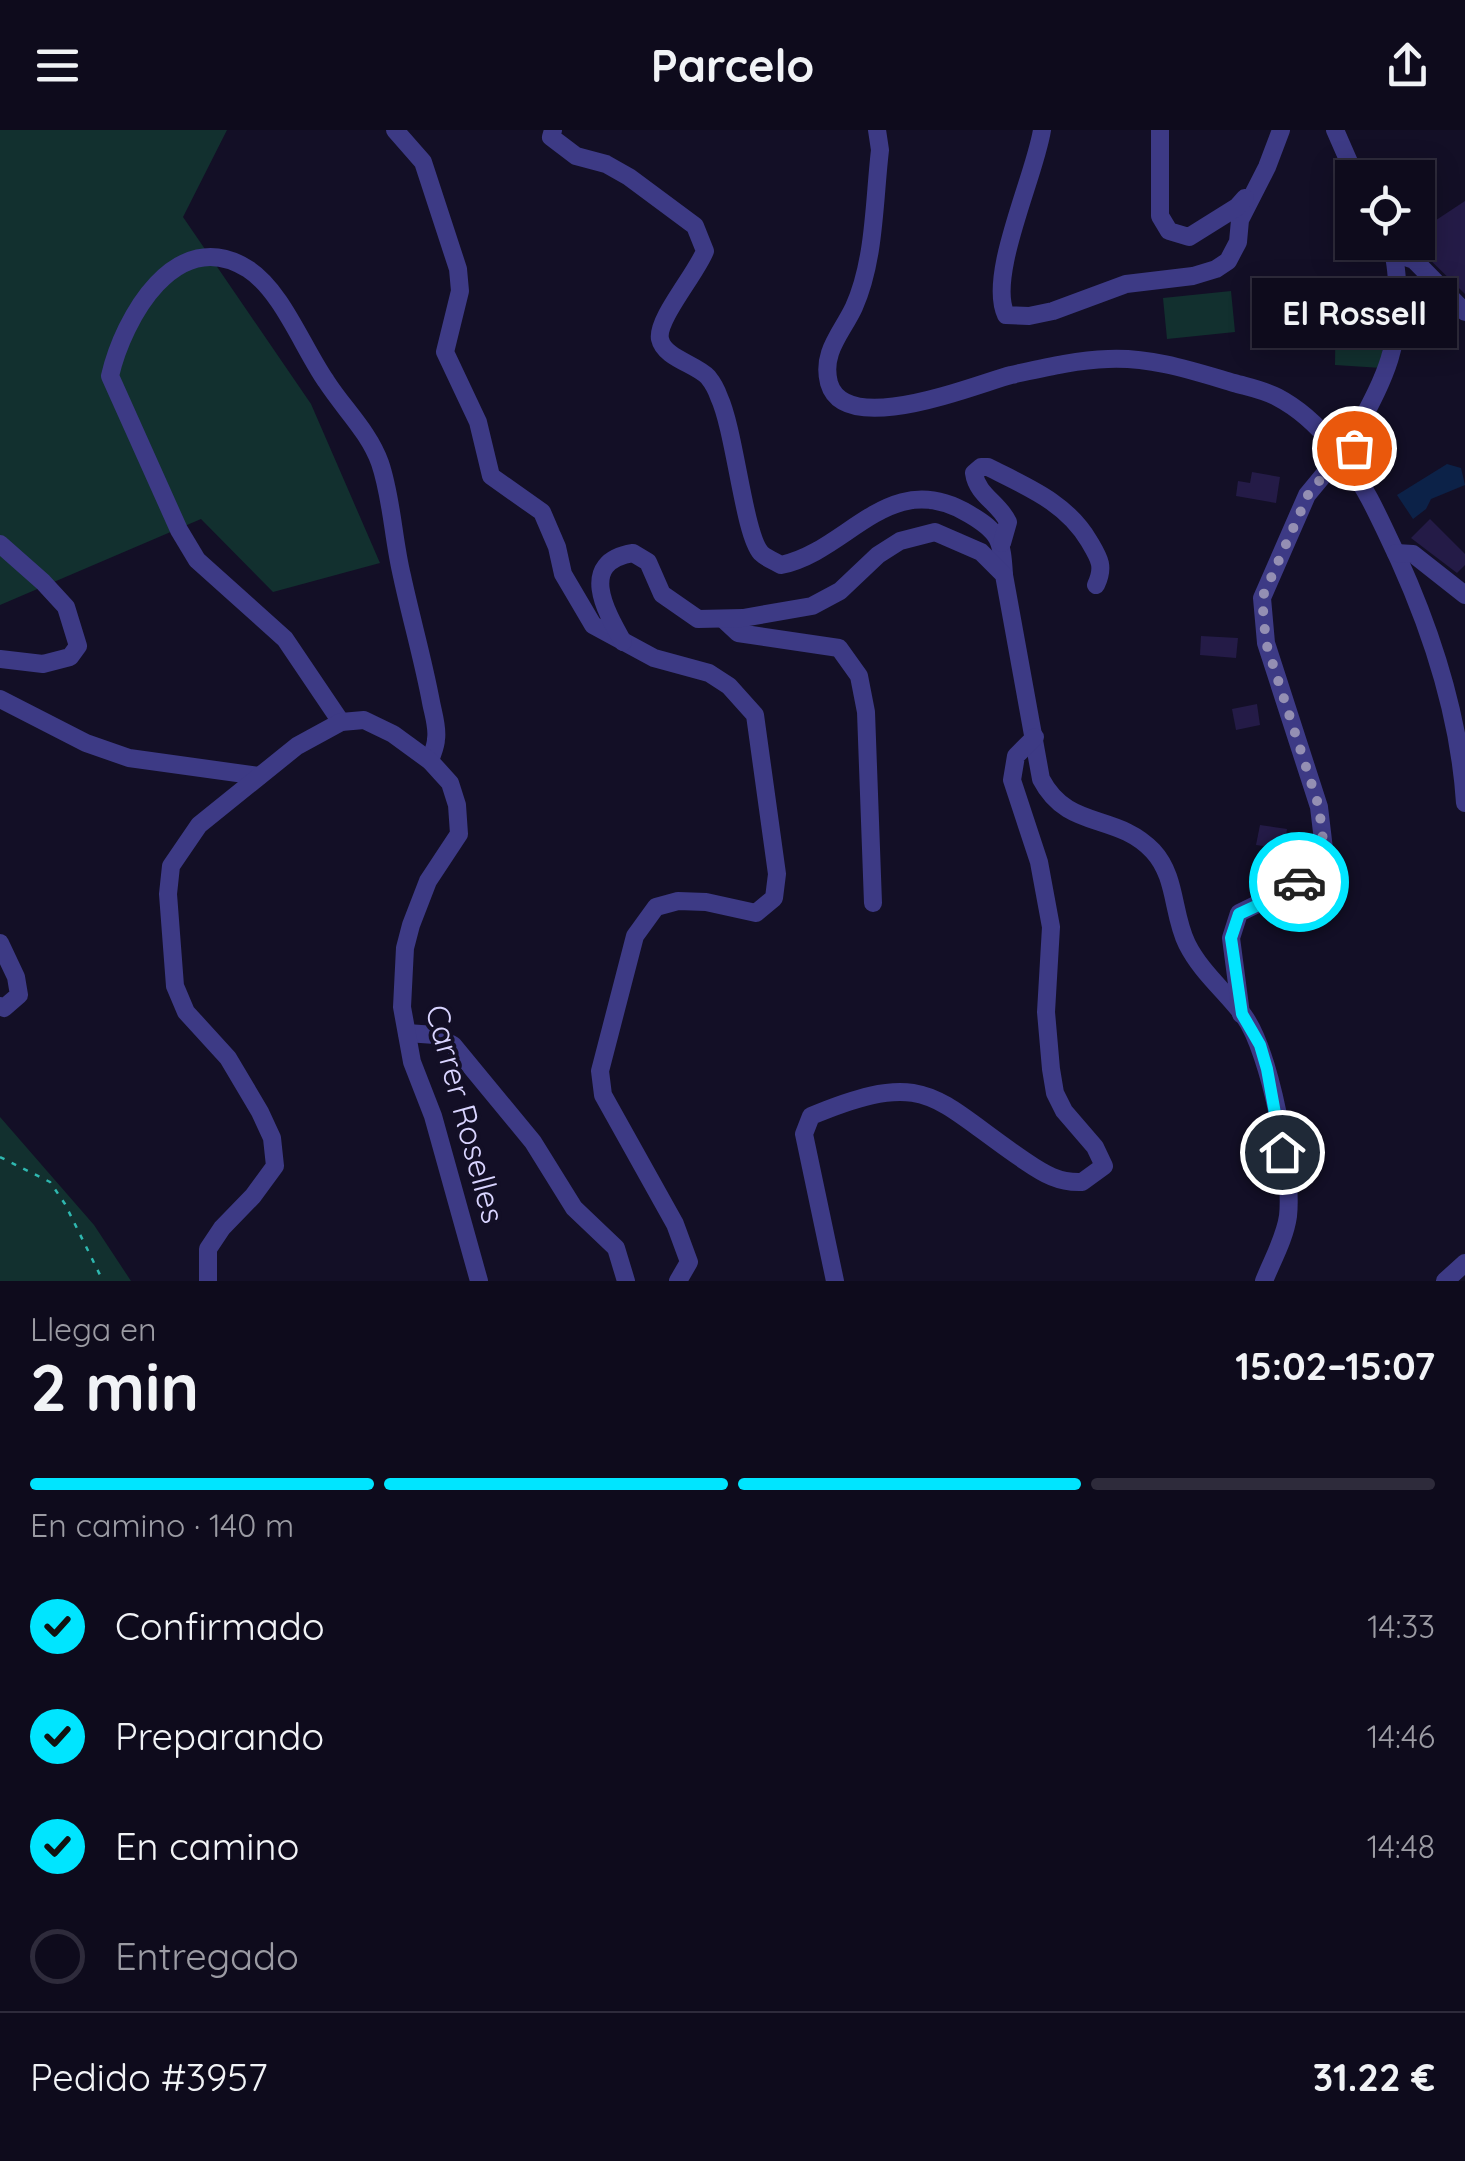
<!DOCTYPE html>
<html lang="es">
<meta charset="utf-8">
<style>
body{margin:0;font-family:Quicksand,sans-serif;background:#1c1929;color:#f1f3f6;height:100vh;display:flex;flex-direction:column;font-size:38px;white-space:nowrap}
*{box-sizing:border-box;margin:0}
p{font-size:32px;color:#9b9ba3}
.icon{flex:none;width:55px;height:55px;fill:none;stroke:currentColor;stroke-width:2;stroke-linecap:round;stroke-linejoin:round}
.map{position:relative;height:1151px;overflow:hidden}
.drawer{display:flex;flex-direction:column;background:#0e0b1c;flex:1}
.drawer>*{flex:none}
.tools{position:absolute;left:1335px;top:30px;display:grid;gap:20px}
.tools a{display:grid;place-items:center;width:100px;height:100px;border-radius:0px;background:#0e0b1c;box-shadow:0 5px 25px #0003,0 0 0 2px #2e2b3b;font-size:50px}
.pin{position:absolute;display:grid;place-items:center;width:85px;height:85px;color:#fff;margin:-42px;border:5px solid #fff;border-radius:50%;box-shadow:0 2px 10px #0007}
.courier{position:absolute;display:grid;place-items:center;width:100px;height:100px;margin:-50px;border:8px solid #00e5ff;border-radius:50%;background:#fff;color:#222;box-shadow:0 2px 12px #0007}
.bubble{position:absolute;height:70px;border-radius:0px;background:#0e0b1c;box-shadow:0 5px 25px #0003,0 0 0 2px #2e2b3b;font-size:32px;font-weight:700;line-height:70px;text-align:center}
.summary em{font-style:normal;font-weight:700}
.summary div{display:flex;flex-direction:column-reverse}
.summary{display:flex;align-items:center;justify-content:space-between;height:170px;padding:0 30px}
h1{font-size:65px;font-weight:700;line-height:75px}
.bar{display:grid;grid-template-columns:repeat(4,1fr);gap:15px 10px;align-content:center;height:120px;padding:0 30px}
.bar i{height:12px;border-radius:8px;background:#2e2b3b}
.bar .current{background:#00e5ff}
.bar p{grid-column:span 4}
.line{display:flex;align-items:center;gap:25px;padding:0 30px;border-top:2px solid #2e2b3b}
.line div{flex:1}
ol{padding:0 30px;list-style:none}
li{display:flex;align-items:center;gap:30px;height:110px}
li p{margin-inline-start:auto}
li .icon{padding:10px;border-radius:50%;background:#00e5ff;color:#111;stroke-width:4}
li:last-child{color:#9b9ba3}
li i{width:55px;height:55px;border:5px solid #2e2b3b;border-radius:50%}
header{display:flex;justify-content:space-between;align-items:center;height:130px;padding:0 30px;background:#0e0b1c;font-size:45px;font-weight:700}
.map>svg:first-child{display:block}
.green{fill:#12302f}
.water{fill:#0c2248}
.building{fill:#241b47}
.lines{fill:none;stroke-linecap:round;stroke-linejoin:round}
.path{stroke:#2fb8b0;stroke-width:2.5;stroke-dasharray:5 8;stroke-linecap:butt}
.street{stroke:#3d3a85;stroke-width:18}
.done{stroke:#948fb3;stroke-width:10;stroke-dasharray:0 18}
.route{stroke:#00e5ff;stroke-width:12}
.labels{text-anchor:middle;stroke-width:8;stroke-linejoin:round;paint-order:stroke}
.street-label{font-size:32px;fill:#d9d4ff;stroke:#130f26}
</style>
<header><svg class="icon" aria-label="menu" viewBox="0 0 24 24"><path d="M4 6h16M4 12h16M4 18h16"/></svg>Parcelo<svg class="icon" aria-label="share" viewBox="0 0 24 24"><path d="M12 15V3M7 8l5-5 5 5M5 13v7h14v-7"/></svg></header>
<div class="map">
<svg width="1465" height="1151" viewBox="0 0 1465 1151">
<rect width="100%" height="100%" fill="#130f26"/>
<g class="green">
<polygon points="0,0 227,0 183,87 311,274 380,433 273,462 201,389 0,475"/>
<polygon points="1336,154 1382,156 1382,238 1335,235"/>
<polygon points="1231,161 1235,202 1167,209 1163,168"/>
<polygon points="0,987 94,1095 131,1151 0,1151"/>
</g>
<polygon class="water" points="1447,334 1461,338 1465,355 1431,369 1426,379 1413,389 1397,365"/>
<g class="building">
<polygon points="1465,71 1465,164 1418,118 1418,102"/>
<polygon points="1252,342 1280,347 1276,373 1236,366 1238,351 1250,353"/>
<polygon points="1430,389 1465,424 1465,435 1457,443 1411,408"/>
<polygon points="1201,506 1238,508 1236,528 1200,525"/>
<polygon points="1257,574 1260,595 1236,600 1232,579"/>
<polygon points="1260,695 1287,699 1284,719 1256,715"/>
</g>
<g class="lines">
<polyline class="path" points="0,1027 50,1052 65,1074 103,1151"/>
<g class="street">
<polyline points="395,0 423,32 458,139 460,161 445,222 478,292 491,346 542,382 557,417 563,444 593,495 654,528 709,543 729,556 755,585 777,744 774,768 756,783 706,772 678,771 656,777 635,806 600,941 603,965 675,1094 689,1132 678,1151"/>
<path d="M553,0L551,7L576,26L606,34L629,47L695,96L705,121C696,144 656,190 660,209C664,228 696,234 708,247C712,252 717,261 719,267C735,301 744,405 761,423C766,428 776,432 781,435C849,421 889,336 969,384C1000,402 1002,411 1004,445"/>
<path d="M877,0L880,20C874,71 875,130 854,177C842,203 821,222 829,253C845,309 976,254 1011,245C1043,238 1076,230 1108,229C1152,227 1193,241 1234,253C1248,257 1264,260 1277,267C1300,279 1318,296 1334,316"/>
<path d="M1042,0C1035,46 987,146 1006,185L1029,186L1053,181L1126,154L1193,146L1216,139L1228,131L1238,112L1240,90L1267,37L1281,0"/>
<polyline points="1160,0 1160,86 1169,101 1189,107 1237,77 1245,68"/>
<polyline points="1335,0 1356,48"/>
<polyline points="1394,123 1414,130 1465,182"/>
<path d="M1349,315C1380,255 1403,221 1397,151C1396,137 1395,125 1389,112"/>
<path d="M1351,339C1365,358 1375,379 1385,400C1426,484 1459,579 1465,673"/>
<path d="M1002,413L1008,392C999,373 977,365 974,343L981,337H988C1027,357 1066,372 1089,411C1099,428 1105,436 1096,455"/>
<polyline points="0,414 43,452 66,477 78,516 70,527 43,534 0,529"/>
<polyline points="1396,423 1413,424 1465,465"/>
<polyline points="723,489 738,503 839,518 859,546 866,582 873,773"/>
<path d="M623,512C605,480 578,432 633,423L648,432L662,464L698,489L743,488L812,476L840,461L878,425L900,411L935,402L981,422L1004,445L1041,649C1068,701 1116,682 1153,721C1177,747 1172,784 1187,814C1201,842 1225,861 1244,886C1270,922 1293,1042 1288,1086C1285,1108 1272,1131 1264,1151"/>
<polyline points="0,569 86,613 129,628 259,646"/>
<path d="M341,592L285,509L197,430L179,400L110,246C123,189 176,93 248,139C282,161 303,218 326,251C344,279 369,302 380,333C392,368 393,409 402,446C411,488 423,529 431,572C433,583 438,598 436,609C436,616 432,624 430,631"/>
<polyline points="0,813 16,847 19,865 4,878 0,876"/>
<polyline points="1241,884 1231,808 1239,783 1297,755 1324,719 1319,677 1266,513 1262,468 1307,365 1331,336"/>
<polyline points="407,903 435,905 453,915 533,1012 574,1078 616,1118 626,1151"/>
<polyline points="208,1151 208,1119 222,1098 253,1066 275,1036 272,1008 260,982 228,928 186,882 175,856 168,764 171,736 199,695 297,616 341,592 364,590 393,604 430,631 450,653 457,675 459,704 428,751 411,795 405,818 402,877 412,932 433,986 479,1151"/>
<path d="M835,1151L804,1004L811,986C929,937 932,968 1025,1031C1044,1044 1059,1053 1082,1052L1104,1036L1095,1017L1064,981L1055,963L1051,939L1046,882L1051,797L1039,732L1012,650L1016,626L1035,607"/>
<polyline points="1445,1151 1465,1133"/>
</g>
</g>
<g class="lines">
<polyline class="done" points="1299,752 1324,719 1319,677 1266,513 1262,468 1308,365 1331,336 1328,328 1331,319 1342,313 1354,318"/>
<polyline class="route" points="1282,1022 1267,939 1260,915 1242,884 1231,808 1239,784 1286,762 1299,752"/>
</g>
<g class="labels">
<g class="street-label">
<text transform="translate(465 984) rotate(75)" y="11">Carrer Roselles</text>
</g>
</g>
</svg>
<div class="tools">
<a><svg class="icon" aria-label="locate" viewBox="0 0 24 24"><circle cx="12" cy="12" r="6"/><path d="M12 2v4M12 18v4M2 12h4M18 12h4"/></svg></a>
</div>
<div class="pin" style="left:1354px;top:318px;background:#ea580c"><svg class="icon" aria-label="bag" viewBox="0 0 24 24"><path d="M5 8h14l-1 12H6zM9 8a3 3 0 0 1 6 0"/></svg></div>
<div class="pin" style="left:1282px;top:1022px;background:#1f2937"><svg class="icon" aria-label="home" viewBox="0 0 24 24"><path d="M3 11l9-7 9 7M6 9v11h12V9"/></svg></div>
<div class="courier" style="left:1299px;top:752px"><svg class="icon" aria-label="car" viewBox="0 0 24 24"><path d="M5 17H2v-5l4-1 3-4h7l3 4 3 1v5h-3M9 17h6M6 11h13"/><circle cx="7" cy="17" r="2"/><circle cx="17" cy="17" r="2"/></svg></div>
<div class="bubble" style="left:1252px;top:148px;width:205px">El Rossell</div>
</div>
<section class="drawer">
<div class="summary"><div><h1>2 min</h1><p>Llega en</p></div><em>15:02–15:07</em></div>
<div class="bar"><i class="current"></i><i class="current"></i><i class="current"></i><i></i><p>En camino · 140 m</p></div>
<ol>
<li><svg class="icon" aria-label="check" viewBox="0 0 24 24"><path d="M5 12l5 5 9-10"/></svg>Confirmado<p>14:33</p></li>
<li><svg class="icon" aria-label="check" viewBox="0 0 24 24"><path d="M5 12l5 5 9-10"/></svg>Preparando<p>14:46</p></li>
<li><svg class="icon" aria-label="check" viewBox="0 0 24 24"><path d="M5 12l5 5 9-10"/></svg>En camino<p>14:48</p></li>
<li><i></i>Entregado</li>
</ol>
<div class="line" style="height:130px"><div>Pedido #3957</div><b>31.22 €</b></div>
</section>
